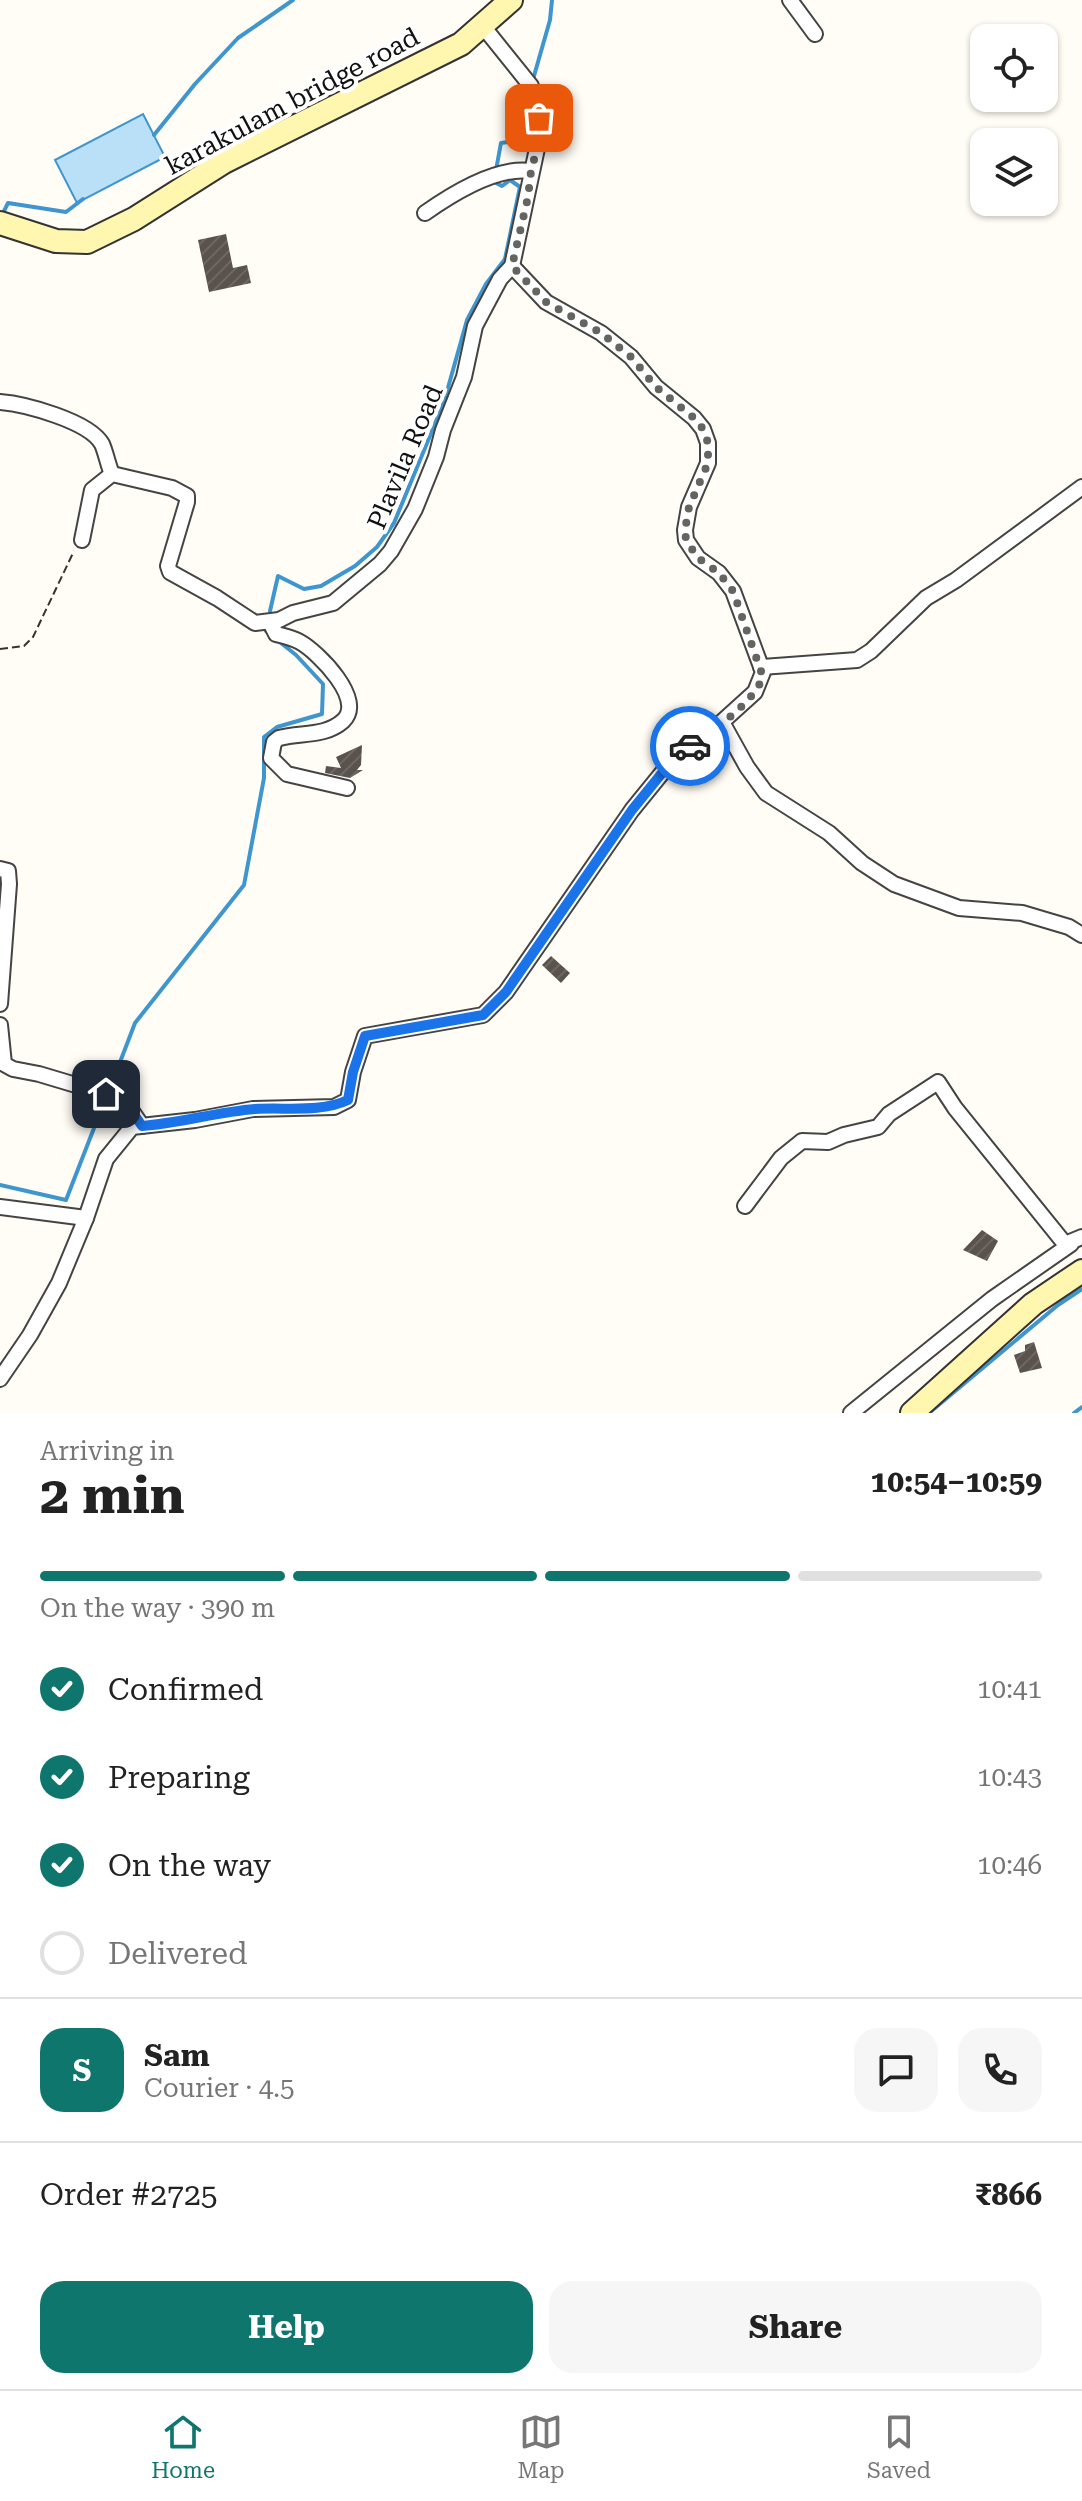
<!DOCTYPE html>
<meta charset="utf-8">
<style>
body{margin:0;font-family:"Roboto Serif",serif;background:#f6f6f6;color:#222;height:100vh;display:flex;flex-direction:column;font-size:30px;white-space:nowrap}
*{box-sizing:border-box;margin:0}
p{font-size:26px;color:#767676}
.icon{flex:none;width:44px;height:44px;fill:none;stroke:currentColor;stroke-width:2;stroke-linecap:round;stroke-linejoin:round}
.map{position:relative;height:1413px;overflow:hidden}
.sheet{display:flex;flex-direction:column;background:#fff;flex:1}
.sheet>*{flex:none}
.buttons{position:absolute;left:970px;top:24px;display:grid;gap:16px}
.buttons a{display:grid;place-items:center;width:88px;height:88px;border-radius:16px;background:#fff;box-shadow:0 2px 6px #0004;font-size:40px}
.pin{position:absolute;display:grid;place-items:center;width:68px;height:68px;color:#fff;margin:-34px;border-radius:16px;box-shadow:0 4px 12px #0006}
.courier{position:absolute;display:grid;place-items:center;width:80px;height:80px;margin:-40px;border:6px solid #1a73e8;border-radius:50%;background:#fff;color:#222;box-shadow:0 2px 10px #0007}
.overview em{font-style:normal;font-weight:700}
.overview div{display:flex;flex-direction:column-reverse}
.overview{display:flex;align-items:center;justify-content:space-between;height:136px;padding:0 40px}
h1{font-size:52px;font-weight:700;line-height:60px}
.bar{display:grid;grid-template-columns:repeat(4,1fr);gap:12px 8px;align-content:center;height:96px;padding:0 40px}
.bar i{height:10px;border-radius:6px;background:#e0e0e0}
.bar .on{background:#0f766e}
.bar p{grid-column:span 4}
.line{display:flex;align-items:center;gap:20px;padding:0 40px;border-top:2px solid #e0e0e0}
.line div{flex:1}
.round{display:grid;place-items:center;flex:none;width:84px;height:84px;border-radius:24px;background:#f6f6f6}
ol{padding:0 40px;list-style:none}
li{display:flex;align-items:center;gap:24px;height:88px}
li p{margin-inline-start:auto}
li .icon{padding:8px;border-radius:50%;background:#0f766e;color:#fff;stroke-width:4}
li:last-child{color:#767676}
li i{width:44px;height:44px;border:4px solid #e0e0e0;border-radius:50%}
.primary-button{display:flex;gap:16px;margin-top:auto;padding:16px 40px}
.primary-button a{flex:1;height:92px;border-radius:24px;background:#0f766e;color:#fff;font-size:32px;font-weight:700;line-height:92px;text-align:center}
.primary-button a+a{background:#f6f6f6;color:#222}
.tab-bar{display:flex;justify-content:space-around;align-items:center;height:112px;border-top:2px solid #e0e0e0;background:#fff;font-size:22px;color:#767676}
.tab-bar a{display:grid;justify-items:center;gap:4px}
.tab-bar .on{color:#0f766e}
.map>svg:first-child{display:block}
.water{fill:#b9e0f7;stroke:#3f96cf;stroke-width:2}
.lines{fill:none;stroke-linecap:round;stroke-linejoin:round}
.stream{stroke:#3f96cf;stroke-width:4}
.building{fill:url(#building-hatch)}
.minor-casing{stroke:#444;stroke-width:18}
.secondary-casing{stroke:#333;stroke-width:26}
.path{stroke:#333;stroke-width:2;stroke-dasharray:8 4;stroke-linecap:butt}
.minor{stroke:#fff;stroke-width:14}
.secondary{stroke:#fff6b0;stroke-width:22}
.done{stroke:#646461;stroke-width:8;stroke-dasharray:0 14.4}
.route{stroke:#1a73e8;stroke-width:10}
.labels{text-anchor:middle;stroke-width:8;stroke-linejoin:round;paint-order:stroke}
.street-label{font-size:26px;fill:#111;stroke:#fff}
</style>
<div class="map">
<svg width="1082" height="1413" viewBox="0 0 1082 1413">
<defs>
<pattern id="building-hatch" width="6" height="6" patternUnits="userSpaceOnUse" patternTransform="scale(2)"><rect width="6" height="6" fill="#5a524d"/><path d="M-1 1l2-2M0 6l6-6M5 7l2-2" fill="none" stroke="#6d6662"/></pattern>
</defs>
<rect width="100%" height="100%" fill="#fffdf5"/>
<polygon class="water" points="143,114 165,157 77,203 55,160"/>
<g class="lines">
<g class="stream">
<polyline points="532,83 550,20 552,0"/>
<polyline points="154,135 195,84 238,38 293,0"/>
<polyline points="496,170 501,143 516,141 530,130 531,115"/>
<polyline points="1,217 8,203 66,212 83,199"/>
<polyline points="270,611 278,576 304,589 321,586 355,566 377,547 394,523 444,402 467,320 486,284 505,259 520,187 510,180 502,186 496,183 495,179"/>
<polyline points="112,1083 135,1023 244,885 264,778 264,737 277,727 322,714 323,684 296,655 266,631"/>
<polyline points="0,1185 66,1200 103,1105"/>
<polyline points="929,1413 1058,1305 1082,1289"/>
<polyline points="1074,1413 1082,1407"/>
</g>
</g>
<g class="building">
<polygon points="226,234 233,268 247,265 251,283 209,292 198,240"/>
<polygon points="362,745 361,765 357,770 363,770 350,778 325,773 326,766 341,768 336,757"/>
<polygon points="551,956 570,973 561,983 542,965"/>
<polygon points="982,1230 998,1241 987,1261 963,1250"/>
<polygon points="1034,1342 1042,1368 1020,1373 1014,1355 1025,1351 1025,1345"/>
</g>
<g class="lines">
<g class="minor-casing">
<g id="minor">
<polyline points="790,0 815,34"/>
<path d="M425,213C452,194 497,166 531,171"/>
<path d="M0,402C25,404 89,421 102,444C106,453 108,465 112,474"/>
<polyline points="82,540 92,490 112,474 172,488 187,496 187,502 168,566 170,572 217,598 255,623 279,620 293,613 333,603 380,564 391,551 415,509 436,457 443,430 464,377 475,326 500,279 512,266 542,125 534,108 531,86 482,25"/>
<path d="M270,622L276,634C284,636 293,638 300,642C318,652 366,700 343,721C325,737 301,732 279,738L274,742L271,758L287,774L347,788"/>
<polyline points="761,667 857,660 871,651 926,598 956,580 1082,487"/>
<polyline points="722,722 747,767 766,793 829,833 862,863 894,884 959,908 1022,913 1069,927 1082,935"/>
<polyline points="0,869 8,871 9,884 0,1004"/>
<polyline points="0,1025 4,1064 13,1069 39,1074 106,1094 129,1107 142,1126"/>
<polyline points="745,1206 781,1158 802,1141 828,1142 844,1135 878,1127 889,1114 938,1082 955,1108 1065,1244 1082,1237"/>
<polyline points="0,1207 86,1218"/>
<polyline points="0,1379 30,1335 59,1283 86,1218 106,1159 132,1127 195,1120 253,1109 334,1107 348,1100 353,1072 365,1036 483,1015 506,992 632,810 675,757 713,730 755,692 763,672 733,591 719,573 698,558 686,540 685,530 689,507 708,463 708,443 703,429 694,418 656,387 631,357 601,333 546,302 512,266"/>
<polyline points="851,1413 992,1299 1071,1244"/>
</g>
</g>
<g class="secondary-casing">
<g id="secondary">
<polyline points="0,223 56,241 87,242 134,219 224,162 461,44 511,0"/>
<polyline points="912,1413 1033,1304 1082,1271"/>
</g>
</g>
<polyline class="path" points="0,649 24,646 33,637 74,551"/>
<use href="#minor" class="minor"/>
<use href="#secondary" class="secondary"/>
</g>
<g class="lines">
<path class="done" d="M539,118L542,125L540,137L531,171L528,197L512,266L546,302L601,333L631,357L656,387L694,418L703,429L708,443V463L689,507L685,530L686,540L698,558L719,573L733,591L763,677C751,706 715,728 690,746"/>
<path class="route" d="M106,1094L129,1107L142,1126C180,1123 217,1112 255,1109C286,1107 320,1113 348,1100L353,1072L365,1036L483,1015L506,992L632,810L675,757L690,746"/>
</g>
<g class="labels">
<g class="street-label">
<text transform="translate(292 101) rotate(-28)" y="9">karakulam bridge road</text>
<text transform="translate(405 457) rotate(-67)" y="9">Plavila Road</text>
</g>
</g>
</svg>
<div class="buttons">
<a><svg class="icon" aria-label="locate" viewBox="0 0 24 24"><circle cx="12" cy="12" r="6"/><path d="M12 2v4M12 18v4M2 12h4M18 12h4"/></svg></a>
<a><svg class="icon" aria-label="layers" viewBox="0 0 24 24"><path d="M12 4l9 5-9 5-9-5zM3 14l9 5 9-5"/></svg></a>
</div>
<div class="pin" style="left:539px;top:118px;background:#ea580c"><svg class="icon" aria-label="bag" viewBox="0 0 24 24"><path d="M5 8h14l-1 12H6zM9 8a3 3 0 0 1 6 0"/></svg></div>
<div class="pin" style="left:106px;top:1094px;background:#1f2937"><svg class="icon" aria-label="home" viewBox="0 0 24 24"><path d="M3 11l9-7 9 7M6 9v11h12V9"/></svg></div>
<div class="courier" style="left:690px;top:746px"><svg class="icon" aria-label="car" viewBox="0 0 24 24"><path d="M5 17H2v-5l4-1 3-4h7l3 4 3 1v5h-3M9 17h6M6 11h13"/><circle cx="7" cy="17" r="2"/><circle cx="17" cy="17" r="2"/></svg></div>
</div>
<section class="sheet">
<div class="overview"><div><h1>2 min</h1><p>Arriving in</p></div><em>10:54–10:59</em></div>
<div class="bar"><i class="on"></i><i class="on"></i><i class="on"></i><i></i><p>On the way · 390 m</p></div>
<ol>
<li><svg class="icon" aria-label="check" viewBox="0 0 24 24"><path d="M5 12l5 5 9-10"/></svg>Confirmed<p>10:41</p></li>
<li><svg class="icon" aria-label="check" viewBox="0 0 24 24"><path d="M5 12l5 5 9-10"/></svg>Preparing<p>10:43</p></li>
<li><svg class="icon" aria-label="check" viewBox="0 0 24 24"><path d="M5 12l5 5 9-10"/></svg>On the way<p>10:46</p></li>
<li><i></i>Delivered</li>
</ol>
<div class="line" style="height:144px"><b class="round" style="background:#0f766e;color:#fff">S</b><div><b>Sam</b><p>Courier · 4.5</p></div><a class="round"><svg class="icon" aria-label="chat" viewBox="0 0 24 24"><path d="M4 5h16v11H9l-5 4z"/></svg></a><a class="round"><svg class="icon" aria-label="phone" viewBox="0 0 24 24"><path d="M5 4h4l2 5-3 2q2 4 5 5l2-3 5 2v4C11 20 4 13 5 4z"/></svg></a></div>
<div class="line" style="height:104px"><div>Order #2725</div><b>₹866</b></div>
<div class="primary-button"><a>Help</a><a>Share</a></div>
</section>
<nav class="tab-bar">
<a class="on"><svg class="icon" aria-label="home" viewBox="0 0 24 24"><path d="M3 11l9-7 9 7M6 9v11h12V9"/></svg>Home</a>
<a><svg class="icon" aria-label="map" viewBox="0 0 24 24"><path d="M3 6l6-2 6 2 6-2v14l-6 2-6-2-6 2zM9 4v14M15 6v14"/></svg>Map</a>
<a><svg class="icon" aria-label="saved" viewBox="0 0 24 24"><path d="M7 4h10v16l-5-4-5 4z"/></svg>Saved</a>
</nav>
